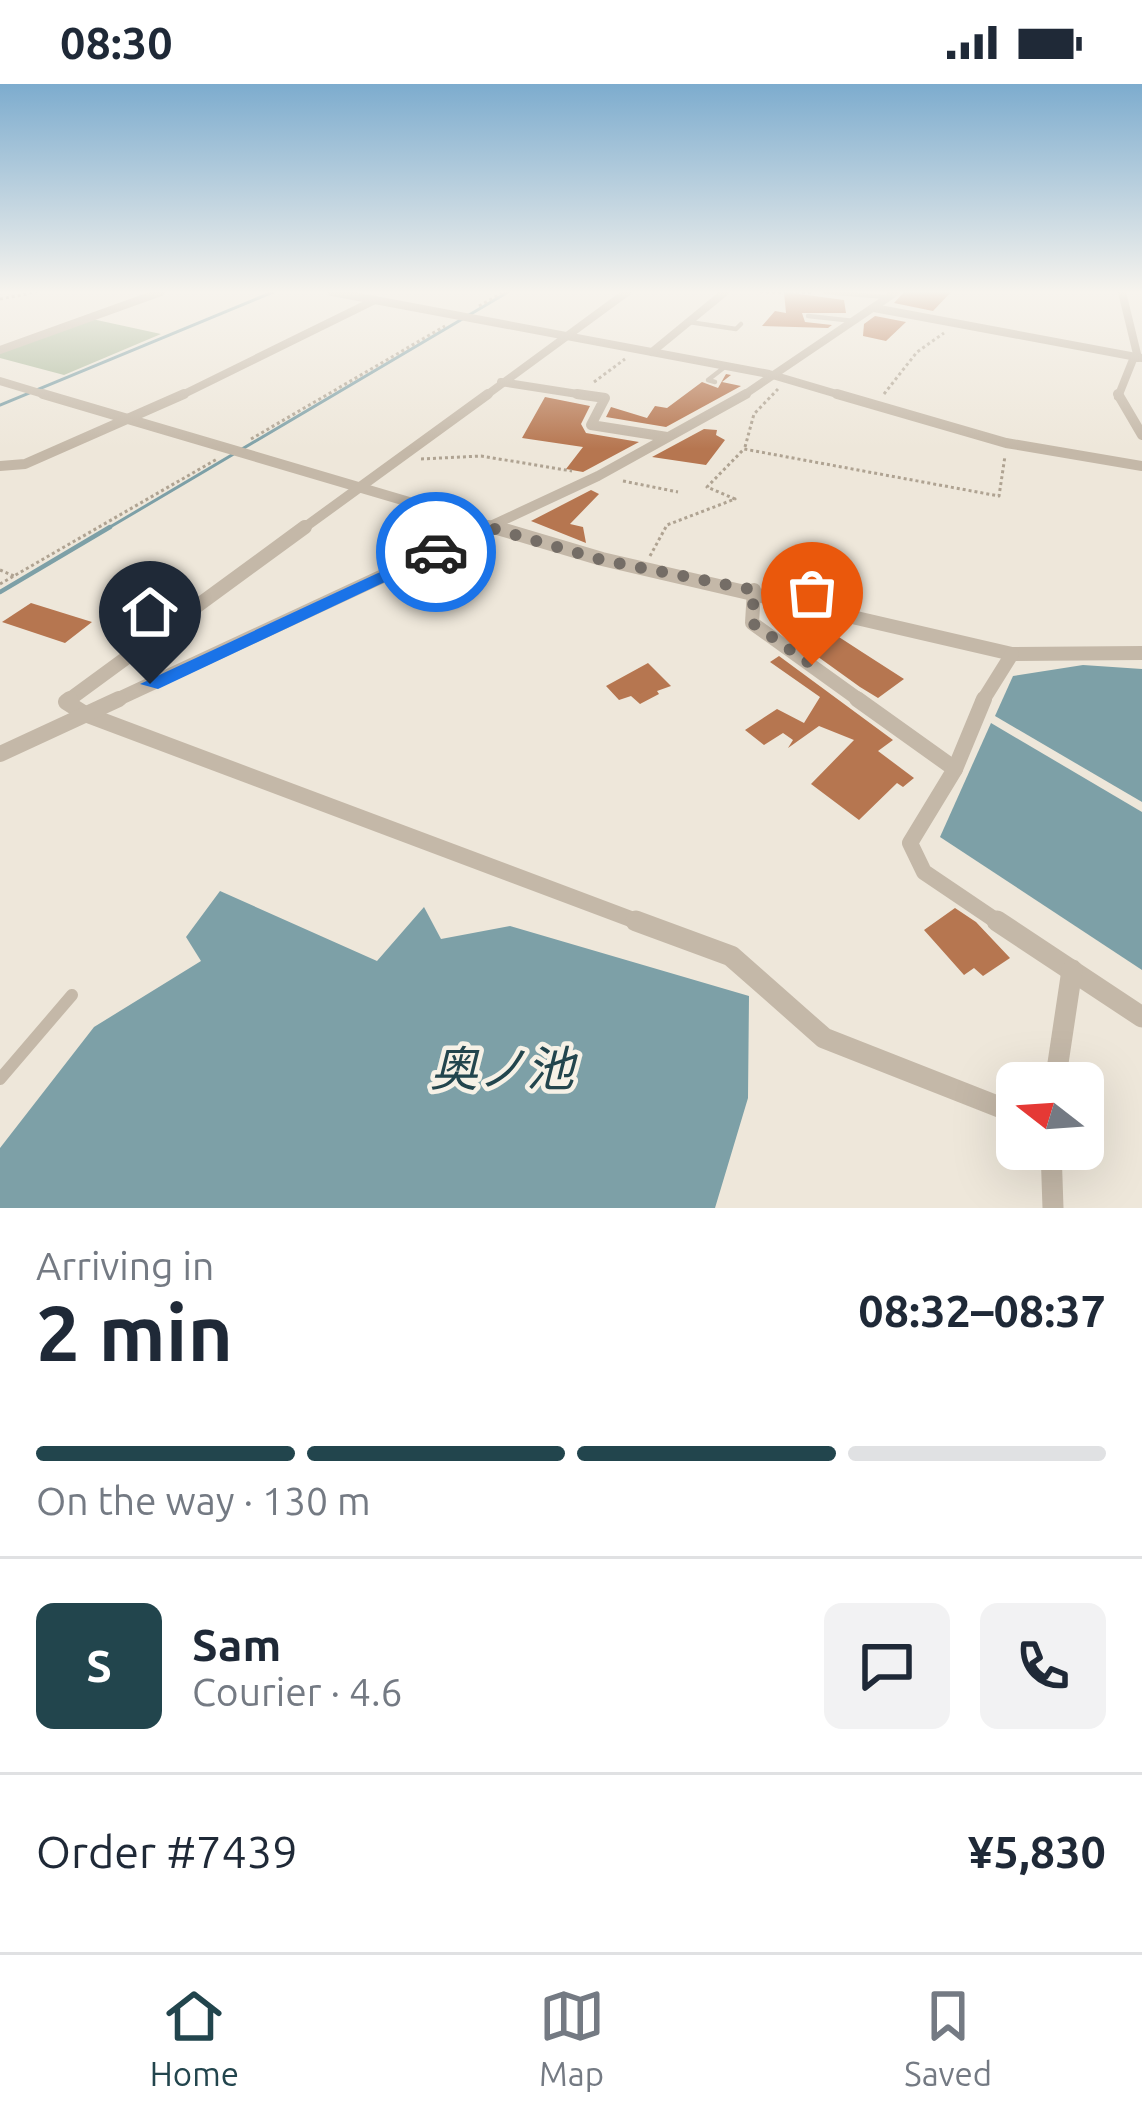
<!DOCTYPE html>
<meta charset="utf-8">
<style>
body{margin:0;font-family:Ubuntu,"Noto Sans JP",sans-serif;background:#f2f2f3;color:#1f2937;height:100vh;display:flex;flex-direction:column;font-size:45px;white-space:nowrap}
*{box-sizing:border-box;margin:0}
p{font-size:39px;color:#747a83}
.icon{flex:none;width:66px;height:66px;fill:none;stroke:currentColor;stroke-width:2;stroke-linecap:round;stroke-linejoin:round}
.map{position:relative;height:1124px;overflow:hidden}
.drawer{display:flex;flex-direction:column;background:#fff;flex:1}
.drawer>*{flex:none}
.needle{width:78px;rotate:287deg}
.buttons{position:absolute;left:996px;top:978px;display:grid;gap:24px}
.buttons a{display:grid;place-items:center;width:108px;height:108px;border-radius:18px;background:#fff;box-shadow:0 12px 48px #0002;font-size:60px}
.pin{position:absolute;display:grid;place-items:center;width:102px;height:102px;color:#fff;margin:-123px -51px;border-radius:50% 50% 50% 0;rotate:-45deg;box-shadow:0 0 12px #0007}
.pin .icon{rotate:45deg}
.courier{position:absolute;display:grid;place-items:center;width:120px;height:120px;margin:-60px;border:9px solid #1a73e8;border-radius:50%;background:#fff;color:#222;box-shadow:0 3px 15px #0007}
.overview em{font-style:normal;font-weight:600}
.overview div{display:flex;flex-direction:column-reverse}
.overview{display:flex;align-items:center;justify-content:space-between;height:204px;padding:0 36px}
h1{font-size:78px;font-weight:600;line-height:90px}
.bar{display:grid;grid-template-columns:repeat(4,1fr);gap:18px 12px;align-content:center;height:144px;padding:0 36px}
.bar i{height:15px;border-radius:9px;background:#e0e1e3}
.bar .active{background:#22454d}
.bar p{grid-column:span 4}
.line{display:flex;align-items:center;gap:30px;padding:0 36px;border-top:3px solid #e0e1e3}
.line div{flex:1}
.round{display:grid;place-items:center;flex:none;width:126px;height:126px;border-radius:18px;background:#f2f2f3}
.status{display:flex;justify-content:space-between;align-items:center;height:84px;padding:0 60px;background:#fff;direction:ltr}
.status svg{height:33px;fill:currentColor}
.dock{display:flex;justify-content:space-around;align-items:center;height:168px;border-top:3px solid #e0e1e3;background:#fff;font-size:33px;color:#747a83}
.dock a{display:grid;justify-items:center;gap:6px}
.dock .active{color:#22454d}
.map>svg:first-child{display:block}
.green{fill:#acba9c}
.water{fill:#7da0a7}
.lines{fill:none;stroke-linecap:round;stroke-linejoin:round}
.stream-far1{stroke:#7da0a7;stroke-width:3}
.stream{stroke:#7da0a7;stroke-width:4.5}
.building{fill:#b67650}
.path{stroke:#afa392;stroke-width:3;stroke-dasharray:3 3;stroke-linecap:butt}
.lane-far1{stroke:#c4b8a8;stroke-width:4.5}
.lane{stroke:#c4b8a8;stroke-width:12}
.street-far4{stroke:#c4b8a8;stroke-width:8}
.street-far3{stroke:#c4b8a8;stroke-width:10}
.street-far2{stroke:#c4b8a8;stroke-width:14}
.street-far1{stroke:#c4b8a8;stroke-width:16}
.street{stroke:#c4b8a8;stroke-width:21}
.route{fill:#1a73e8}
.done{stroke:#746d66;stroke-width:12;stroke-dasharray:0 21.6}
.labels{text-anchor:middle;stroke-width:9;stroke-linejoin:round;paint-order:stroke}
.near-water-label{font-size:48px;font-style:italic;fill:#22454d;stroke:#f6f1e6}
</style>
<div class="status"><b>08:30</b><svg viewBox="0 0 49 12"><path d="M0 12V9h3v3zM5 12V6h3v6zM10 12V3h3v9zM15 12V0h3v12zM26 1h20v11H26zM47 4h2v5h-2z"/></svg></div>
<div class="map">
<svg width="1142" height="1124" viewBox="0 0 1142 1124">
<rect width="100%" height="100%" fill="#eee7da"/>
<polygon class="green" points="92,235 161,250 64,291 0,274 0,268"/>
<g class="water">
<polygon points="1083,581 1142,585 1142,718 995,632 1013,592"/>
<polygon points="991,639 1142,728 1142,886 940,753"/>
<polygon points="220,807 377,877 424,823 441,855 510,842 749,912 748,1014 715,1124 0,1124 0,1064 94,943 201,877 186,853"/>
</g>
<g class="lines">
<g class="stream-far1">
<polyline points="0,321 273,208"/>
<polyline points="105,446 508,208"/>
</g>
<polyline class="stream" points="0,508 110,443"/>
</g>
<g class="building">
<polygon points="784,208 844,216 846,229 802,229 805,238 832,241 828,244 762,242 775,227 786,229"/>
<polygon points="904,208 951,208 933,227 894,219"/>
<polygon points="875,232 906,238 886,257 863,252 864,240"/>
<polygon points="726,290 731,291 722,298 741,302 666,343 606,333 611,323 647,334 655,322 667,324 702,298 718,304"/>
<polygon points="545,313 590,322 581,340 586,349 639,358 583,388 566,385 583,363 522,354"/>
<polygon points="704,345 717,346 716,351 725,356 706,381 652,373"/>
<polygon points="591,406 599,410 570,440 583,443 586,459 531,437"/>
<polygon points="31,519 92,538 65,559 2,538"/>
<polygon points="822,542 862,568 904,595 878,614 860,603 796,557"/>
<polygon points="779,572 893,656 878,667 914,694 903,703 897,699 859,736 811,700 854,656 819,642 788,664 793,656 783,649 764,661 745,646 777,625 804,639 820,613 770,578"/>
<polygon points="648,579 671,602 657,607 659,610 640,620 631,612 619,616 606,602"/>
<polygon points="955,824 976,838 1010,874 983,892 974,884 964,891 924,846"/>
</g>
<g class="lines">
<g class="path">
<polyline points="760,208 814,209"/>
<polyline points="0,215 37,208"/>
<polyline points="479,222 504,208"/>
<polyline points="594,298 625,275"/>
<polyline points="884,310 917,268 944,249"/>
<polyline points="251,355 445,242"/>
<polyline points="745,363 754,330 778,305"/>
<polyline points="421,375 481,372 572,387"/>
<polyline points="623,397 678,408"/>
<polyline points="650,472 667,441 735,415 707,403 744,365 999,412 1005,372"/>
<polyline points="0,486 14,492"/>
<polyline points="0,500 217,375"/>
</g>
<g class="lane-far1">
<polyline points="825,208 887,213"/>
<polyline points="808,232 854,237"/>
<polyline points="689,238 736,245 741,240"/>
<polyline points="715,298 708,296 726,282"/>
</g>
<polyline class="lane" points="0,995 72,911"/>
<g class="street-far4">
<polyline points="332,208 769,290 847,313"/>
<polyline points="1122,208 1138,274"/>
<polyline points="874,224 1142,274"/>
<polyline points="0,266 161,208"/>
<polyline points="652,268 725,208"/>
<polyline points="0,297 53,313"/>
<polyline points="501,298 597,313"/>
<polyline points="178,313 375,216"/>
<polyline points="484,313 627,208"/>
<polyline points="741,313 896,208"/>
<polyline points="1118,313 1134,273"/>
</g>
<g class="street-far3">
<polyline points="43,310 504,446"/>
<polyline points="577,310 605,314 591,341 667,353"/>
<polyline points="837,310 1006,359 1142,382"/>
<polyline points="1118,310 1142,351"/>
<polyline points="0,382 25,380 184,310"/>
<polyline points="301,446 488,310"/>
<polyline points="482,446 598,392 746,310"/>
</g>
<g class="street-far2">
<polyline points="494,443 602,475 1012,570 1142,569"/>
<polyline points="754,506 752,539 862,618"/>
<polyline points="66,618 305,443"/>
<polyline points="112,618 488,443"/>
<polyline points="982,618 1012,570"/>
</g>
<g class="street-far1">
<polyline points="70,615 66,618 85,630 644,840"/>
<polyline points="857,615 955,685 910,759 924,788 1001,840"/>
<polyline points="0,670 119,615"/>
<polyline points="955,685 984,615"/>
</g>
<g class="street">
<polyline points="636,837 731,872 824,954 1017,1030"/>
<polyline points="997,837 1142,933"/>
<polyline points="1055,999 1072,886"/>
<polyline points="1051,1065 1053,1124"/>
</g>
</g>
<linearGradient id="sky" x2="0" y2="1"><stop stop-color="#7dacce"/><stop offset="0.57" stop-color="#f7f4ee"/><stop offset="1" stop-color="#f7f4ee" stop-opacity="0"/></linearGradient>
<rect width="1142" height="365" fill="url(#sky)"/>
<polygon class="route" points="436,462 442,471 158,605 140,600"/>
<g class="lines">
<polyline class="done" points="436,468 488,443 602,476 754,506 752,539 812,581"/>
</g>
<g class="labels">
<g class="near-water-label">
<text x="502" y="1002">奥ノ池</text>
</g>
</g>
</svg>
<div class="buttons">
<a><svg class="needle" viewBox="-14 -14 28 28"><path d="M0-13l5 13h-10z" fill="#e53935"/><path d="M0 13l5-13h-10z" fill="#747a83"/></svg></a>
</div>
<div class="pin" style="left:812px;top:581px;background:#ea580c"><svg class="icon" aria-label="bag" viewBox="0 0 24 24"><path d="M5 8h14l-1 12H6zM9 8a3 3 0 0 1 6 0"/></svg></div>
<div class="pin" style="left:150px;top:600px;background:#1f2937"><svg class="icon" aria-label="home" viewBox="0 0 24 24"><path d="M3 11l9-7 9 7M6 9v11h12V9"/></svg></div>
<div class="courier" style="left:436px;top:468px"><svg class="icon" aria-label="car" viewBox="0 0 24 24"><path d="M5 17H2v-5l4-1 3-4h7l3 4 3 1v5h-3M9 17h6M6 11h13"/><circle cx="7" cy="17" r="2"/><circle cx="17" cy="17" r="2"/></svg></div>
</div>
<section class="drawer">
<div class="overview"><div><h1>2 min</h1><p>Arriving in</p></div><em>08:32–08:37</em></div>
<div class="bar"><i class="active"></i><i class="active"></i><i class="active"></i><i></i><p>On the way · 130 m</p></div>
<div class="line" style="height:216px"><b class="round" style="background:#22454d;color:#fff">S</b><div><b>Sam</b><p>Courier · 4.6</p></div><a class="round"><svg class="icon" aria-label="chat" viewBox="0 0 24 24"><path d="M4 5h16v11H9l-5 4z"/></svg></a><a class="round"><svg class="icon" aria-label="phone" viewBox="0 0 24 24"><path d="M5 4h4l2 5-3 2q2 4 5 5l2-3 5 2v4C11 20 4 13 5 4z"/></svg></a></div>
<div class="line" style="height:156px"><div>Order #7439</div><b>¥5,830</b></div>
</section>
<nav class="dock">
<a class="active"><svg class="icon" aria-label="home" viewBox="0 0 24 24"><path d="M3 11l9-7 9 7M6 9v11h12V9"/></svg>Home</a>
<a><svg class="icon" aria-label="map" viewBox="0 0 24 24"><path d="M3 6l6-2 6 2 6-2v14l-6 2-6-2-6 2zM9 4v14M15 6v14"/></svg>Map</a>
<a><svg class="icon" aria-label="saved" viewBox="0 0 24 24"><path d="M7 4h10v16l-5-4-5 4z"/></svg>Saved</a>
</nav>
